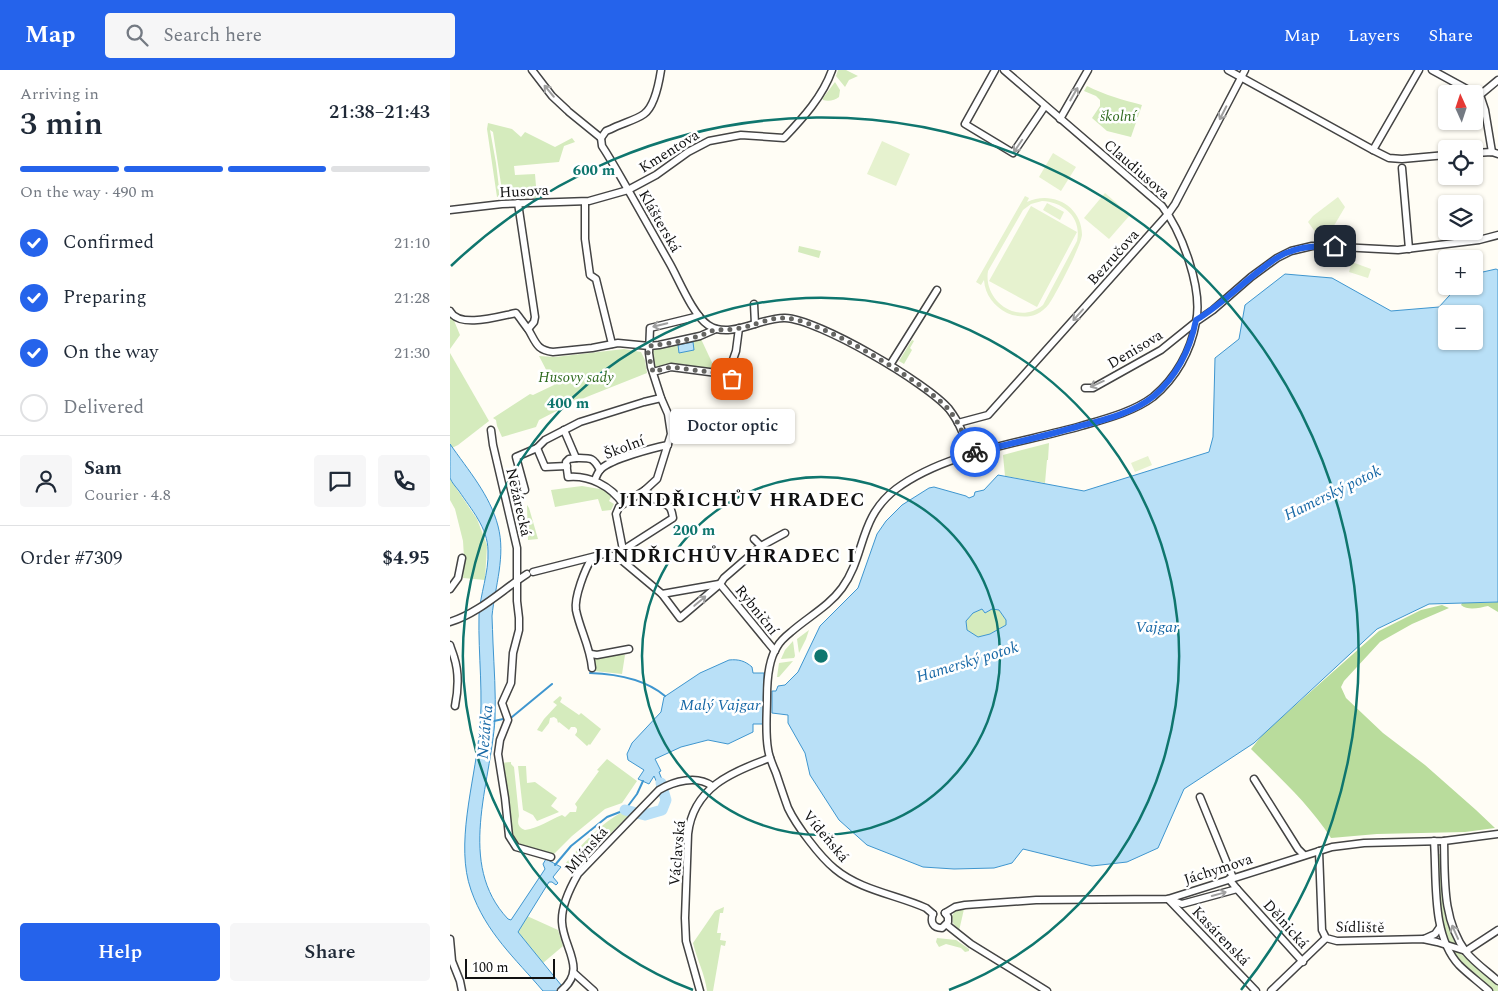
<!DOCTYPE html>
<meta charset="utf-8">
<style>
body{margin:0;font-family:Spectral,serif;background:#f6f6f7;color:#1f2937;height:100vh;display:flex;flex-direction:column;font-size:19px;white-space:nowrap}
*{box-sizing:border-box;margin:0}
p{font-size:16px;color:#747a83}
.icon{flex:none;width:28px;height:28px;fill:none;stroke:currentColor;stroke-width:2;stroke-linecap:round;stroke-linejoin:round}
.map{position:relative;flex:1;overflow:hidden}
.drawer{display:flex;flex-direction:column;background:#fff;width:450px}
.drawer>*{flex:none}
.needle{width:32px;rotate:357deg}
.fabs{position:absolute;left:988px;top:15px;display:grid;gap:10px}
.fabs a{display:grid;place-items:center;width:45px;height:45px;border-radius:5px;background:#fff;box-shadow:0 1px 4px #0004;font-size:25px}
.scale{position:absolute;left:15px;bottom:12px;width:90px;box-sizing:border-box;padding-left:5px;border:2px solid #111;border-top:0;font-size:14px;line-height:18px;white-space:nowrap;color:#111;-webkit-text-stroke:4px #fff;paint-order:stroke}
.pin{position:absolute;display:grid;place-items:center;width:42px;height:42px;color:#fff;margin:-21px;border-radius:10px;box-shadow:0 2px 8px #0006}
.courier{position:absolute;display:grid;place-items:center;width:50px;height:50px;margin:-25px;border:4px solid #2563eb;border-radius:50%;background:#fff;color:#222;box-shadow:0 1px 6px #0007}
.bubble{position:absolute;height:35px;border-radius:5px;background:#fff;box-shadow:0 1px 4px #0004;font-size:16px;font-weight:600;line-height:35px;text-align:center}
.head em{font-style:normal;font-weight:600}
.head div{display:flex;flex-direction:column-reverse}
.head{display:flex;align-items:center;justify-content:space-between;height:85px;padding:0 20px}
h1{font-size:32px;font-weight:600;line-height:38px}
.bar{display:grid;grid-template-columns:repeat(4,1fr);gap:8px 5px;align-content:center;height:60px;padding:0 20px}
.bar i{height:6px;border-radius:4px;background:#e0e1e3}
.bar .on{background:#2563eb}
.bar p{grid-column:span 4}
.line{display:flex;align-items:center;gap:12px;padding:0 20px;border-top:1px solid #e0e1e3}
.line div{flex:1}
.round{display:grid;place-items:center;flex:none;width:52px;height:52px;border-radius:5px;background:#f6f6f7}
ol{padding:0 20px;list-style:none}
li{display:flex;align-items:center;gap:15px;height:55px}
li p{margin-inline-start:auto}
li .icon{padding:5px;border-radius:50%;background:#2563eb;color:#fff;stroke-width:4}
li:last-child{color:#747a83}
li i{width:28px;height:28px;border:2px solid #e0e1e3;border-radius:50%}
.primary-button{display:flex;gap:10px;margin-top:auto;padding:10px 20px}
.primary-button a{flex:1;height:58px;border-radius:5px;background:#2563eb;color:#fff;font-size:20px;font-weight:600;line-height:58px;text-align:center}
.primary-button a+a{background:#f6f6f7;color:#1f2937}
header{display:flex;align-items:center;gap:30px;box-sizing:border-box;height:70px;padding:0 25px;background:#2563eb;color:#fff}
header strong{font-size:24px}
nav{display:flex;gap:28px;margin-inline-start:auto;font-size:18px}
.search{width:350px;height:45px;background:#f6f6f7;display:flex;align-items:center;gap:12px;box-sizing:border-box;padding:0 18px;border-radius:5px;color:#747a83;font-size:19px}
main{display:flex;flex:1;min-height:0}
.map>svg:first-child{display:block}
.green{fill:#d5ebbd}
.forest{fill:#b9dc9c}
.pitch{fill:#e6f2cf;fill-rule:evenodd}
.water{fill:#b9e0f7;stroke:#3f96cf;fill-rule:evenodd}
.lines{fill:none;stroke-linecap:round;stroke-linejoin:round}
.stream{stroke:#3f96cf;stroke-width:2}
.river{stroke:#b9e0f7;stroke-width:11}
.minor-casing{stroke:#444;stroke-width:9}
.minor{stroke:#fff;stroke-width:6}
.oneway{stroke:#a0a0a0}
.done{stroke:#646461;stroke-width:5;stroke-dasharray:0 9}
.route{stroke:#2563eb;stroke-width:6}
.ring{fill:none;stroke:#0f766e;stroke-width:2.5}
.labels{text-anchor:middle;stroke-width:5;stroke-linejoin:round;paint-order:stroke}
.park-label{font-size:15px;font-style:italic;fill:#2f6b1f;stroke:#fff}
.street-label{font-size:15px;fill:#111;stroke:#fff}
.water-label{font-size:16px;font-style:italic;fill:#1768a6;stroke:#fff}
.district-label{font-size:20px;font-weight:bold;letter-spacing:1px;fill:#111;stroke:#fff}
.centre{fill:#0f766e;stroke:#fff;stroke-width:2.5}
.ring-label{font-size:15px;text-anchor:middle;font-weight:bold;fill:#0f766e;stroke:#fff;stroke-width:5;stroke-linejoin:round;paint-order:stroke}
</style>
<header>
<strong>Map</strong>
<div class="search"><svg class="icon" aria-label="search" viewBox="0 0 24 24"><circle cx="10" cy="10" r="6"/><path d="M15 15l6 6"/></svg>Search here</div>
<nav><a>Map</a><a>Layers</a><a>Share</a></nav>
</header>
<main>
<section class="drawer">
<div class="head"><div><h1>3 min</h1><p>Arriving in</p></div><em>21:38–21:43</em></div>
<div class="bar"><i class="on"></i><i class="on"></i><i class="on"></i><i></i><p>On the way · 490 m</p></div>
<ol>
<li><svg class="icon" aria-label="check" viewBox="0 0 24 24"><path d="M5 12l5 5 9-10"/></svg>Confirmed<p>21:10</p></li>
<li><svg class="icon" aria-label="check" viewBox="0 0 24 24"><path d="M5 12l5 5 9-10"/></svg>Preparing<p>21:28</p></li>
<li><svg class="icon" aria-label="check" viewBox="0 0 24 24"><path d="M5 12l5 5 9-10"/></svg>On the way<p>21:30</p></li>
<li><i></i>Delivered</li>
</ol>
<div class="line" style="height:90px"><a class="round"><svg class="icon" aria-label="person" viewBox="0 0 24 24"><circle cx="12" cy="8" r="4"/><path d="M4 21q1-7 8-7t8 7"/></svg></a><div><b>Sam</b><p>Courier · 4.8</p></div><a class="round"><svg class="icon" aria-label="chat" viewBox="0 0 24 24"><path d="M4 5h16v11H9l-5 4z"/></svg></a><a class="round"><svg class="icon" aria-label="phone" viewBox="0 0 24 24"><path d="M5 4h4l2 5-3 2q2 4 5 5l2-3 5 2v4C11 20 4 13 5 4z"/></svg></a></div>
<div class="line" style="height:65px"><div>Order #7309</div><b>$4.95</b></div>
<div class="primary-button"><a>Help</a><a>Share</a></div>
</section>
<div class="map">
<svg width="1048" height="921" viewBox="0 0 1048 921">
<rect width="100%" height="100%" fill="#fffdf5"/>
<g class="green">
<polygon points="388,0 396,0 408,6 399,10 395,17 386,6"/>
<path d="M385,12L390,20L389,27C385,30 379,32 373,30V28Z"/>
<path d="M637,16C655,25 673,30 692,35L681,67L657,61L642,48L650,36V30L646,26L634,21Z"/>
<polygon points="38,53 62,59 71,67 75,62 105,77 122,68 125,72 114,76 109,92 64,96 65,105 85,104 87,128 53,127 43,62 40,60 46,93 50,126 47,127 37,59"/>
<polygon points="349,176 371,181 369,188 348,182"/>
<polygon points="0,241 10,265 0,279"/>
<polygon points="248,269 251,269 266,301 262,301 259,298 238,298 235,294 226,294 224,296 208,300 205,298 201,282 204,278"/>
<polygon points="462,270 464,271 460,278 462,280 454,294 449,291"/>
<polygon points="174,279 191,282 195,290 197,303 124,332 89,350 86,357 52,367 47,356 46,350 43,348 80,324 83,325 104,315 89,286 105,287"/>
<polygon points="0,283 39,351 8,375 0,379"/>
<polygon points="599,373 598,390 597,390 595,413 555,406 553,385"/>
<polygon points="0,409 27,449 37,475 35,510 13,508 14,487 13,471 5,439 0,430"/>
<polygon points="132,416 150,419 151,418 162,425 159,431 164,434 161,440 152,441 148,429 105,437 101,420"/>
<polygon points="77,435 79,438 88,469 78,470"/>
<polygon points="532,539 535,543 542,539 549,540 556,550 556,555 540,564 528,567 517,560 516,551 523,543"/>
<polygon points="359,560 356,569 349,583 347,569"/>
<polygon points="343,571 345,586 344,588 331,589 335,580"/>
<polygon points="170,583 175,585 172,604 144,601 142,590"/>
<polygon points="343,591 329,607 327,607 329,593"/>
<polygon points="110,626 112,628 110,632 129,645 131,643 151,659 140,675 139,674 137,676 125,665 127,662 127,659 125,657 121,657 119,660 109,652 108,653 107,649 104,647 100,648 99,653 92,662 87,660 94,649 107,635 103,632"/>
<path d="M157,689L187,711L172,733L155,739L122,766L104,784L70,777L61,765L51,693L61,692V694L64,697L69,746C67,753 68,757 75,760C89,758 99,750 112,745L115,747L120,742H126L127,737L125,734L149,701L147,700Z"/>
<polygon points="68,696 76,696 77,713 85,712 107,728 101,736 109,742 87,751 83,745 73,740"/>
<path d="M174,741L181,743L130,794H115C132,774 151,753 174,741Z"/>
<polygon points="988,784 991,784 995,846 999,858 1006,874 999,872 992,853"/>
<path d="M274,837L273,843H270L267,863H271L270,870L276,871L275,876L271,875L263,921H257C255,904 247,890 243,873L265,841Z"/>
<polygon points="514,839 509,861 503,853 502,846 505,841"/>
<polygon points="77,846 108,860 113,876 93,893 68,862"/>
<polygon points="487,868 506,870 519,879 519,881 515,882 511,878 496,874 489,877 486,872"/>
<polygon points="1002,880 1011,884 1048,915 1048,921 1042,921 1012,895"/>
</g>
<g class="forest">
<path d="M1048,532V542L1038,536C1029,538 1018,541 1011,535L1012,533Z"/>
<path d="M992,535L999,538L962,554L930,572L894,611L891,617L896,628L933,663L975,695L1026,740L1045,758L1015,762L927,764L881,768C859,734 829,707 801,679L813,664L929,561L971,540Z"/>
</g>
<g class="pitch">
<polygon points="432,71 460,84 446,116 417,104"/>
<polygon points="603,83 626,97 611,121 589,107"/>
<polygon points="655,123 680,145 659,169 634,148"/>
<path d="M575,126L579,128L577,132C602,120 632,136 632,165C631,176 606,224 599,234C596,238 591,242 587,244C578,248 566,247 557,243C544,236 535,225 534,210L531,215L526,212ZM592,131C614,132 632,148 627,171L593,235C568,256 533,231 538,201L573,140L581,134Z"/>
<polygon points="888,127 895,137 882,159 881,171 871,170 858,152 863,146"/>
<polygon points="597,133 614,142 610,150 593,140"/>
<polygon points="581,136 627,162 587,237 539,211"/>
<polygon points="902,192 921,199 918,208 899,202"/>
<polygon points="698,386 702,395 685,402 681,393"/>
</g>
<g class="water">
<path d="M1046,199L1048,200V532L979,534L927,559L804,673L734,719L708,778L677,792L642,796L573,779L562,793L544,798L504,799L473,797L417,775L389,750L360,705L355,683L338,653V645L322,643V621H326L328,616L335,615L348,602L370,556L408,518L427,464L436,451L452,435L479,418L484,417L516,426L519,428L524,426L525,422L534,420L548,405L634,421L759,382L763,367L765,288L789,269L795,235L835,204L882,208L941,241L989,237L1008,216H1024V204ZM996,244H1024V271H996ZM532,539L535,543L542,539L549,540L556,550V555L540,564L528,567L517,560L516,551L523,543Z"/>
<polygon points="243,272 244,280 229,283 228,275"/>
<path d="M0,374C18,400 40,425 48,456C56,486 45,516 42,546C42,555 43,564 43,573C44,598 46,623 45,649C41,714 6,794 58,849L61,850L95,799L93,794L96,789L111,797L103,807L108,813L106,815L102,812H99L68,862L116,921H93C65,888 36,863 21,820C5,775 24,714 29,666C34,626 28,586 29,545C30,524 39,503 38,481C38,458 21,439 9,421C6,417 2,413 0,408C0,401 0,383 0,374Z"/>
<path d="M279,590C289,589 295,591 302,597L303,603H314L313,654H303V662L278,674L258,670L231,677L205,689L211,701L209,702L213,712L208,715L204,706L199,714L188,709L194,700L178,690L177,684L182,673L211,642L214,627L250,603Z"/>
</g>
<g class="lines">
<g class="stream">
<path d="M140,603C167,604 195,609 215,626"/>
<polyline points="44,651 62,647 102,614"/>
<polyline points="105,795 121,776 157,747 175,740 187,724 193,711"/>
</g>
<polyline class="river" points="175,740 195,745 212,740 216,730 211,713"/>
<g class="minor-casing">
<g id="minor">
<polyline points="82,0 102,26 117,40"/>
<polyline points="545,0 515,54 563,83 595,36"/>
<polyline points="778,0 923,80 939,88 952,89 996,85"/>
<polyline points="982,0 1024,23 1030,25"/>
<polyline points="1030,25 1035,40 1042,82"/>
<polyline points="1030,25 1048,10"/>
<polyline points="119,42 151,68"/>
<polyline points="610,49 638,0"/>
<path d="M151,68L152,76C162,91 171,108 181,125C194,148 207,171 220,194C229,210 243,245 258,255C280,270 311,247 335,248C368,249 477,313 499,339C510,353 515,368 520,384"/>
<path d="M151,68L156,61L161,59C170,54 186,50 194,44C205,36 209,13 211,0"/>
<polyline points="923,80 969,0"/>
<polyline points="1024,83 1042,82 1048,84"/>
<polyline points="952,98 959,179"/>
<polyline points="135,132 135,169 140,205 146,209 162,274"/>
<polyline points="68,133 85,247 84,252 78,259"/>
<path d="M0,140L52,134L139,131L178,120L206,105L238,82L259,71L291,65L334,68C353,48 373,26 382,0"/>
<polyline points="304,234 305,254"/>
<path d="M0,241C9,259 50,246 66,243C70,248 74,254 78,259C86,272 86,280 103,282L142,278L168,273L199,276L209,275L250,266L266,259"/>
<polyline points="440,295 487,220"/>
<polyline points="203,302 221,297 267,303 279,301"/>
<polyline points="282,309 282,303 279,301 286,281 289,258"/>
<polyline points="635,318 643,318 711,280 747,251 763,240 801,207 827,188 841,181 862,176 871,176 948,180 1029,170 1048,165"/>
<polyline points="508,353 538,345 718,144 725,134 795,0"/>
<polyline points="41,360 43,375 67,478 67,531 69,548 69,560 63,583 61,613 52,633 58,650 50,670 48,684 55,728 59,766 66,777 101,787"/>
<path d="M114,360L126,388L119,389L116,392L118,407C139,405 161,416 173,434"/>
<polyline points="87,378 95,397 117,396"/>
<path d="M126,388C141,388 143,387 150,400"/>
<path d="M145,410C146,407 148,402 151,399C161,389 203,378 218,375"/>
<polyline points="75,420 66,387 87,378 95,370 130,352 194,332 211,328"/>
<polyline points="304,469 311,476"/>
<path d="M173,480L223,448C221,435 219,436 208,431C203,429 199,424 195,420"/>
<path d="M142,488C135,499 124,527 126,540C130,560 140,576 142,598"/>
<polyline points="169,488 173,480 166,444 169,437 195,420 207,409 221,364 218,344 211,328 201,297 199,283 200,258 249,246"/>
<polyline points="83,502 154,484 169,488 212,524 230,548 270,514 274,508 311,476 335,463"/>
<polyline points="270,514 325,581"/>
<polyline points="0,519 8,508 12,488"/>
<polyline points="212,524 269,514"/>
<path d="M0,552C29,543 52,520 77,504"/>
<path d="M0,575C1,579 3,583 4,587C9,602 8,621 5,636"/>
<polyline points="141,584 147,585 179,579"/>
<polyline points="804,709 848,779 854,785"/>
<polyline points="750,727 783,808"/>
<path d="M984,771C987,810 981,865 1009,895C1018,904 1029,912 1039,921"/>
<path d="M994,771C995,809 992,850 1016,882C1025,893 1038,902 1048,911"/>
<polyline points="869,781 872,860 876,868 887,871 973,869 987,872 1016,881 1048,860"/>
<polyline points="779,809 787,819 853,892"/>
<polyline points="718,829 806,921"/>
<polyline points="721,830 732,834 787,819"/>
<polyline points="495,843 505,837 515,835 586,830 718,829 882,777 914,773 994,771 1048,764"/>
<path d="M483,844L476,838C447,825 410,820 385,799C370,787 346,755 338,738C334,727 330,715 326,703C323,696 319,687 318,679C315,662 317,644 317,627C317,612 319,589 327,577C330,571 336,566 341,562C358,547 379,536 392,518C416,485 408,448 446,419C495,382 572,373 631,356C655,349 683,342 703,327C726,308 741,281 746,252C753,219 732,162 712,136L554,0"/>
<path d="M483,844C480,852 483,858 492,858L498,852V847L495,843"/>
<polyline points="497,855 521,874 597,921"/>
<polyline points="0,869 2,891 10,911 12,921"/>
<polyline points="974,869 985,864 990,857"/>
<polyline points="124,903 144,921"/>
<path d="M111,921C138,899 113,878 112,852C111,836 120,818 128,804L209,720C224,711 247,705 262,716"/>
<path d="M250,921L236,871L235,848L238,764C243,718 281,702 320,688"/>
<polyline points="821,921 876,868"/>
</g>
</g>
<use href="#minor" class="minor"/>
</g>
<defs><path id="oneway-shaft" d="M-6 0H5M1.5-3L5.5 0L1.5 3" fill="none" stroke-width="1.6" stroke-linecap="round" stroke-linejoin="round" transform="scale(1.25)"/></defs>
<g class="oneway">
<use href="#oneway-shaft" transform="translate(99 21) rotate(-130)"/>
<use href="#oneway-shaft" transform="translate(624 24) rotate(-60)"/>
<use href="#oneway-shaft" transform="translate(773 43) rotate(117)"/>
<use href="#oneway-shaft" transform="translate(568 76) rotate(124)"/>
<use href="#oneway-shaft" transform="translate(628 245) rotate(132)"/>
<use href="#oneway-shaft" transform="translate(210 255) rotate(167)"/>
<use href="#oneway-shaft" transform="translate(647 314) rotate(156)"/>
<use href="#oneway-shaft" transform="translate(250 531) rotate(-40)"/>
<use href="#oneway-shaft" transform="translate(769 824) rotate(-15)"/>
<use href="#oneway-shaft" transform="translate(1005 862) rotate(-114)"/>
</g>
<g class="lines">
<path class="done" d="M282,309V302L279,300L267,303L221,297L203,302L198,283L199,276C216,274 235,271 251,265C256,264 260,261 265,260C268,259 270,260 273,260C281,260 290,258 299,256C309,253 321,248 332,248C363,245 478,314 499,340C510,353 515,368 520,384L525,382"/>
<path class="route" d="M525,382C560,374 595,366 630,356C654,350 683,343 704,326C727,306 740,280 746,250C771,235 790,215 813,198C821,192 829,185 839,182C854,176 869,176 885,176"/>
</g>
<g class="ring">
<circle cx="371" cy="586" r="179"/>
<path d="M243 920A358 358 0 1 1 499 920"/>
<path d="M1 196A537 537 0 0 1 791 920"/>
</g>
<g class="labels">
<g class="park-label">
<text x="668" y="51">školní</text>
<text x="126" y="312">Husovy sady</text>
</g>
<g class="street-label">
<text transform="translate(219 81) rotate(-32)" y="5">Kmentova</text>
<text transform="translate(687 99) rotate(41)" y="5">Claudiusova</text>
<text transform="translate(74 121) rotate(-3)" y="5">Husova</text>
<text transform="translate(210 151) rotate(60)" y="5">Klášterská</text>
<text transform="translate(663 187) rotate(-48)" y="5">Bezručova</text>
<text transform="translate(685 279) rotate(-31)" y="5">Denisova</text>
<text transform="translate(174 377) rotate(-21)" y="5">Školní</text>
<text transform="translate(69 432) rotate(77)" y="5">Nežárecká</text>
<text transform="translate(307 540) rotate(51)" y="5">Rybniční</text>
<text transform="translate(376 766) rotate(50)" y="5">Vídeňská</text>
<text transform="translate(136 780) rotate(-49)" y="5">Mlýnská</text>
<text transform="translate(227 783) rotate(-85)" y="5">Václavská</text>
<text transform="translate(768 799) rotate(-18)" y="5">Jáchymova</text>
<text transform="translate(836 854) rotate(48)" y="5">Dělnická</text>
<text transform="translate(910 857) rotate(1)" y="5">Sídliště</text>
<text transform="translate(771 866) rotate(46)" y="5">Kasárenská</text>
</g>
<g class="water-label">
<text transform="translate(882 422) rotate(-26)" y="6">Hamerský potok</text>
<text x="707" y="562">Vajgar</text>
<text transform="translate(517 591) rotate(-17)" y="6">Hamerský potok</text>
<text x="270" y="640">Malý Vajgar</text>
<text transform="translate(34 662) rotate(-85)" y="6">Nežárka</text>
</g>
<g class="district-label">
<text x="292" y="436">JINDŘICHŮV HRADEC</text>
<text x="275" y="492">JINDŘICHŮV HRADEC I</text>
</g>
</g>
<circle cx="371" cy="586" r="8" class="centre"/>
<g class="ring-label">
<text x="144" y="105">600 m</text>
<text x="118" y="338">400 m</text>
<text x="244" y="465">200 m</text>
</g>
</svg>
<div class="fabs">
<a><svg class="needle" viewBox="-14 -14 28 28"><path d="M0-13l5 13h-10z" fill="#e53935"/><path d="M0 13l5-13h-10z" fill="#747a83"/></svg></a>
<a><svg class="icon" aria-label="locate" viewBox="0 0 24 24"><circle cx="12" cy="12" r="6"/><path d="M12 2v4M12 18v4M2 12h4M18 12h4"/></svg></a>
<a><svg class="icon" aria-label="layers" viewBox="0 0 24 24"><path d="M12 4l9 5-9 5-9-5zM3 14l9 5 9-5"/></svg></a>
<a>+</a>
<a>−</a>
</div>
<div class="scale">100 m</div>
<div class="pin" style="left:282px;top:309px;background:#ea580c"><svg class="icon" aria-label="bag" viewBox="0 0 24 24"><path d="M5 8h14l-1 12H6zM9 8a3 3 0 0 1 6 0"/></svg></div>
<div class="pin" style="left:885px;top:176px;background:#1f2937"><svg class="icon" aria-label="home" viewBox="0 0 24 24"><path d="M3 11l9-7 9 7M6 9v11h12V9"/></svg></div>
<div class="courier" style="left:525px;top:382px"><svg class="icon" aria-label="bike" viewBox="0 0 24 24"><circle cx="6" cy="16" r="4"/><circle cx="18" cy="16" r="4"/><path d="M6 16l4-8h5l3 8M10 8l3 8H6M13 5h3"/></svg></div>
<div class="bubble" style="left:220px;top:339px;width:125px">Doctor optic</div>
</div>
</main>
